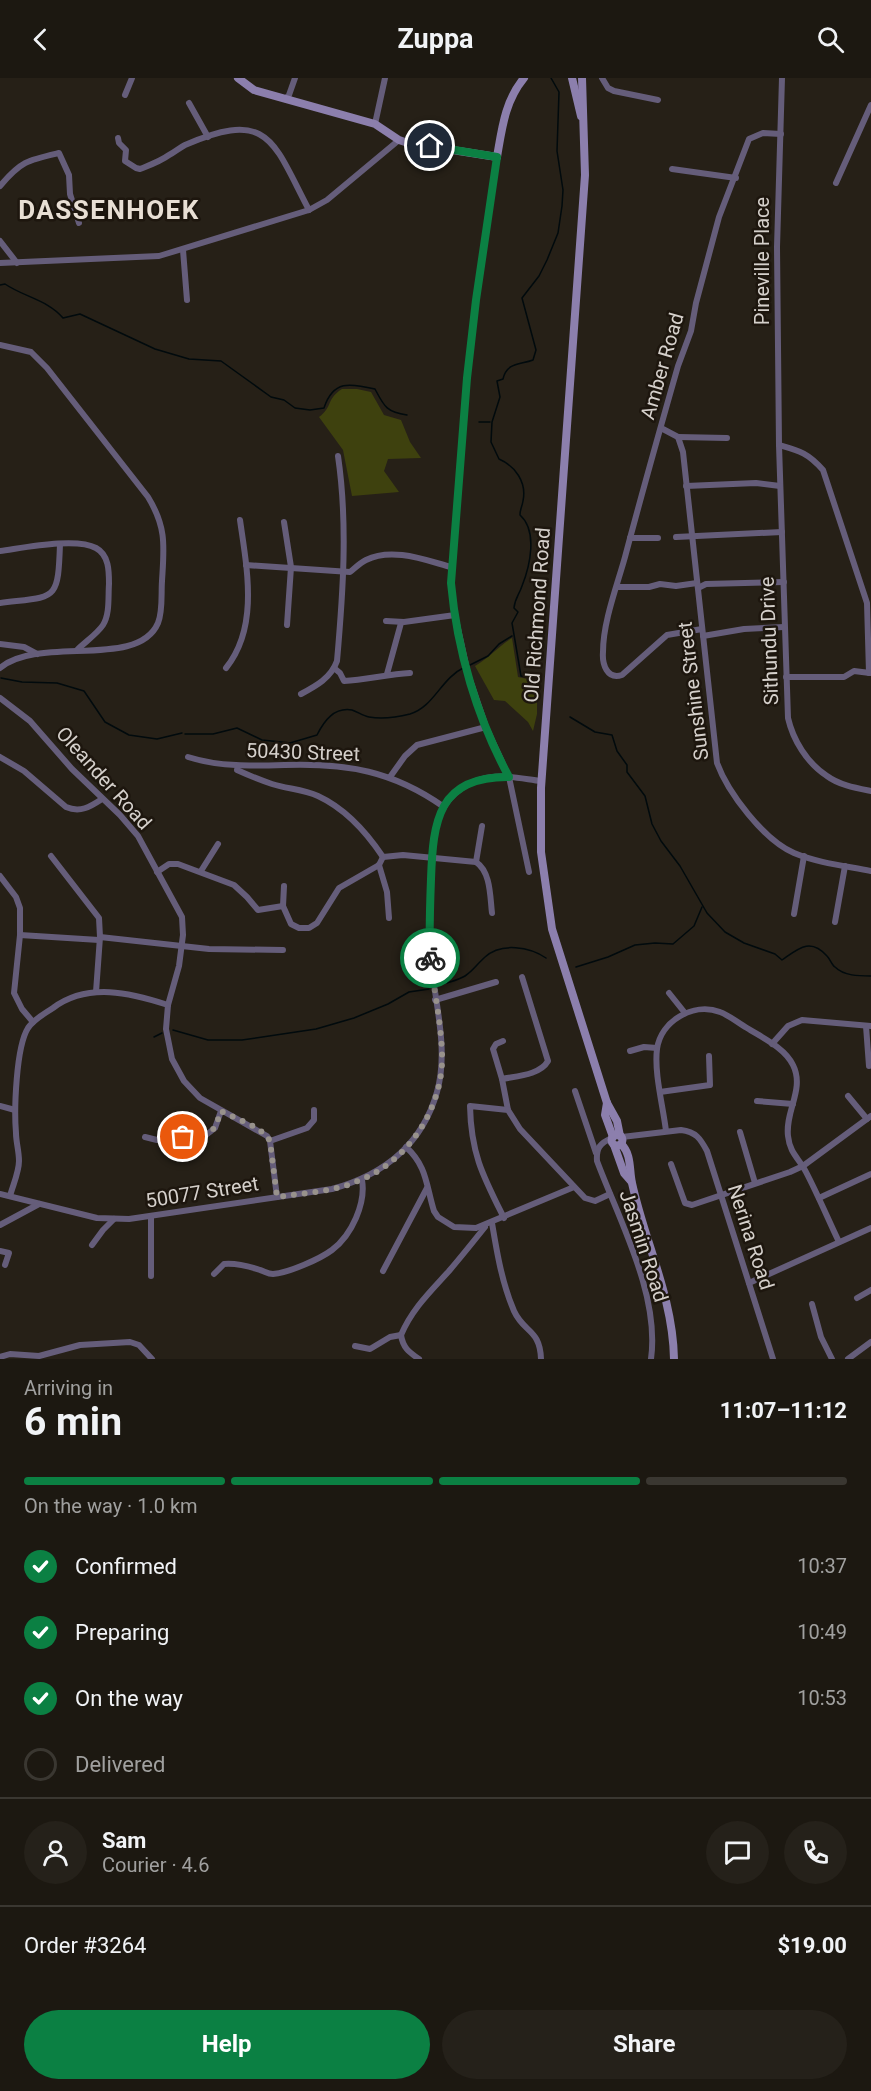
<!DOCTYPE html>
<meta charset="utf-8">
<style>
body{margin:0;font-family:Roboto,sans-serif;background:#25211a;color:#f1f3f6;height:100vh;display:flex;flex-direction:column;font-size:22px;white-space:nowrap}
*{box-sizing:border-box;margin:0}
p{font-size:20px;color:#a0a09f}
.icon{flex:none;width:33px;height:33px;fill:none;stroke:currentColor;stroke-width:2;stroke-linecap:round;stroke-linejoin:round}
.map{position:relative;height:1281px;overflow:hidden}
.side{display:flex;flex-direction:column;background:#1c1811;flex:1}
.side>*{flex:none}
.pin{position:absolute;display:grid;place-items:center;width:51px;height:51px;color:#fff;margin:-26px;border:3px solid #fff;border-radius:50%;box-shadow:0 2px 6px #0007}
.courier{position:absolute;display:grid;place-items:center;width:60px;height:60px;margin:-30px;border:4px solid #0b8043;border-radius:50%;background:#fff;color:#222;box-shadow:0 2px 8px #0007}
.summary em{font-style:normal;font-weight:700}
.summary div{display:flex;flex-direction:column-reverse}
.summary{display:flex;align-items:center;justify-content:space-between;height:102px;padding:0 24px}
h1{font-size:39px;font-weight:700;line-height:45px}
.bar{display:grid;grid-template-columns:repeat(4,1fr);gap:9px 6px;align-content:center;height:72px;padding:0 24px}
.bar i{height:8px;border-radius:4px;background:#3a3731}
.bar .selected{background:#0b8043}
.bar p{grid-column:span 4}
.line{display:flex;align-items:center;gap:15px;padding:0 24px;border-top:2px solid #3a3731}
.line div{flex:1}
.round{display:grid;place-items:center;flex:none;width:63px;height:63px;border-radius:32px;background:#25211a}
ol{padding:0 24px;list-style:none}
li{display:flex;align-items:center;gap:18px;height:66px}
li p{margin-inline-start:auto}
li .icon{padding:6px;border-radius:50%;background:#0b8043;color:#fff;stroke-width:4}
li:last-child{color:#a0a09f}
li i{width:33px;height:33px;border:3px solid #3a3731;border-radius:50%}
.action{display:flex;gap:12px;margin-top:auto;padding:12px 24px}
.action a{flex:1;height:69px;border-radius:36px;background:#0b8043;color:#fff;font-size:24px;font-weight:700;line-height:69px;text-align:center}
.action a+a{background:#25211a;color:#f1f3f6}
header{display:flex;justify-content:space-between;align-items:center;height:78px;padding:0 24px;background:#1c1811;font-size:27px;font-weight:700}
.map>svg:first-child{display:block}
.green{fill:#3e410e}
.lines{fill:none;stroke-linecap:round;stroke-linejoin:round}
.stream{stroke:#010a0d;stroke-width:1.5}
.street{stroke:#655d7a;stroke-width:6}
.secondary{stroke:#8c7fad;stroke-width:8}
.done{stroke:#98928c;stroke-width:6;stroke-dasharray:0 10.8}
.route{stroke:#0b8043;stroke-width:8}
.labels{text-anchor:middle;stroke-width:5;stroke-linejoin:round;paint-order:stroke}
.street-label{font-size:20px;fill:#d5d0cb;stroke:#1d160e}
.district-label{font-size:26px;font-weight:bold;letter-spacing:1.5px;fill:#e8dfd4;stroke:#1d160e}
</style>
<header><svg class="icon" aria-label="back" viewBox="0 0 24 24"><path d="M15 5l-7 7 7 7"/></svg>Zuppa<svg class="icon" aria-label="search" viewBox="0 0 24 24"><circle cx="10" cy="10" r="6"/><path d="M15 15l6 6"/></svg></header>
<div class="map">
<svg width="871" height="1281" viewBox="0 0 871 1281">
<rect width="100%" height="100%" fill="#262017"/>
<g class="green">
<path d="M342,311H357L371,314L384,337L401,342L410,364L421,380L388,381L384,393L399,414L352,418L343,372L319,339C333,329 326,321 342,311Z"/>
<path d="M512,560L518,599L537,603V636L533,653L528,644L505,623L494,622L475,588C489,580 498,569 512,560Z"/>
</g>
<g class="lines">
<g class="stream">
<path d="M0,207L5,206C24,219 48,222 63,240L80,236L155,271L189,281L221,283L271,319L284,322L295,330L310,332L324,330C333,302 350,305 375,311C384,328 386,334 407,337"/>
<polyline points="479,344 490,344"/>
<polyline points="470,587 488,578 499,566 512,558"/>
<polyline points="1,600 22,604 57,605 84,613 105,644 129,657 157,661 182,655"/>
<path d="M538,600L521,598L512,545L518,534L514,530C515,520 519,517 522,508C530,488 538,453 520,437C520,431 522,429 523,423C527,404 515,388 499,381L491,364L492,344L500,319L497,303L503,301C507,284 520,287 533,282L536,272L522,220L539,198L547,182L558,155L562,128L563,112L557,73L559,14L551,0"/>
<path d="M570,639L595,654L612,657L617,673L627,687V694L645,718L652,746L661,763L680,788L707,835L725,854L744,865L775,876L782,882C798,871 810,859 827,878C830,881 832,887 835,889C844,898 859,898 871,898"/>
<path d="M185,656H213L237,650L262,662L290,665L317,657C324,643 334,629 352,632C358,634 363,638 369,639C381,641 398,639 410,636C434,629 441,600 465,589"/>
<polyline points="576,889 608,879 635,867 655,865 673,866 694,848 702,829"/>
<path d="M447,905C453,903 460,901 465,898C473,893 478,885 485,879C501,864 530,869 546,880"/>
<polyline points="173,952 208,962 242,962 316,951 354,940 388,926 409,914 429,911"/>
<polyline points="154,959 162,955"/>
</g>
<g class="street">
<polyline points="602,0 608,10 614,13 658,22"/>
<path d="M782,0L777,169L779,367L788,640C793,662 807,685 827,698C839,707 856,710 871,713"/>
<polyline points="125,17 132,0"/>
<polyline points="285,21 289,17 295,0"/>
<polyline points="189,25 208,59"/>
<polyline points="375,46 385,0"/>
<path d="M118,60L119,65L126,72L125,83L136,90L140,91C150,87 161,83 169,77C175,74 179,70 185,67C270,30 273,64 309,132"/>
<polyline points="497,79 476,222 467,300 451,505 455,537 468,596 486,649 509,699 529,794"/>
<polyline points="672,91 736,100"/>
<polyline points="836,105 871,27"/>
<path d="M0,108C21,83 28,82 59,75L69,97L70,116L79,145"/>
<polyline points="0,163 17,185"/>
<polyline points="183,172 187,222"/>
<polyline points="0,185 159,178 309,132 327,122 399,62"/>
<path d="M0,267L31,274L47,290L148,419C167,450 164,469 162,503C161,516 163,533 158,545C138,592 39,557 0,590"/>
<path d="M661,350L678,359L683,374L717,685C728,715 764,762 794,775C818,785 846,788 871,793"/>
<polyline points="678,359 727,360"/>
<path d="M779,367C800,373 808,375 823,392L867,525L869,595"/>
<polyline points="686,408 756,405 780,408"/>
<polyline points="284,444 291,489 287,547"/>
<polyline points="676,459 782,454"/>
<polyline points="630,460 658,460"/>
<path d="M0,473C23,470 76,459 96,470C109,477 109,493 109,506C108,519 110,536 103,547C97,556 85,564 77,572"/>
<path d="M246,487L350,494C355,490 360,485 366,482C392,469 425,482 451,489"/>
<polyline points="617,509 649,509 660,506 676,508 697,505"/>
<polyline points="698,510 706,506 784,504"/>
<path d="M0,525C56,518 58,525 60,466"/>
<polyline points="386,543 404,544 455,537"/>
<path d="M702,551L667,557L622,597C607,602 602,586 603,574C603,544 617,508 625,479C642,415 660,351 678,288L691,253L696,225L719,139L749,61L763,55L781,56"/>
<polyline points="703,558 744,551 784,549"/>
<polyline points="0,566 24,569 37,576"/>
<path d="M226,590C259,549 247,491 240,442"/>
<path d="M334,590L340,595L344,603C366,602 388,596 410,595"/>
<polyline points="387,596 401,545"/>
<polyline points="786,599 844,599 854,593 870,595"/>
<path d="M301,616C316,608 331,600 337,583C343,515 348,446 338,378"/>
<polyline points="0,620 30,643 72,691 120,737 138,758 182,839 183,857 179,888 168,927 166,951 172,981 184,1003 200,1020 267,1058 270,1063 277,1119"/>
<path d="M0,679L24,693L66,729C80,735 90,729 102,721"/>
<path d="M188,679C220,689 252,688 285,687C347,685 393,693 444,729"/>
<path d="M238,688L237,692C248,697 260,702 272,706C287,711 303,711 318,718C344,730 367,755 383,779"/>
<polyline points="390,699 405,678 417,667 486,649"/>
<polyline points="51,778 99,840 100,859 96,914"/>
<path d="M383,779L403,777L476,784C491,794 490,819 492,835"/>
<polyline points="476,784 482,748"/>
<polyline points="379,787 387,814 389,840"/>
<polyline points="201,793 218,766"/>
<polyline points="157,794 169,786 178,786 234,807 247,819 258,832 283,828"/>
<polyline points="0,798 16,819 20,830 20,857 14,915 22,931 33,944"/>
<polyline points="284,808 283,828 291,846 299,850 309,850 317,845 339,810 379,787 383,779"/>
<polyline points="794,836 804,778"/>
<polyline points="835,844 845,788"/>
<polyline points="20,857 99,862"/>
<polyline points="100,859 209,871 283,872"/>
<polyline points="669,915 685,935"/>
<polyline points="435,922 496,904"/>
<polyline points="866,948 869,988"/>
<polyline points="503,963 496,966 493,971 502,1001 508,1032"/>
<polyline points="772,966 788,948 802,942 871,948"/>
<polyline points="630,973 644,969 657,970"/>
<path d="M502,1001C517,998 540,997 548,983L522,899"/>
<polyline points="575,1013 596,1075"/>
<polyline points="660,1014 710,1007 709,978"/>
<polyline points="848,1018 867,1041"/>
<polyline points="757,1023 793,1026"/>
<polyline points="0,1028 15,1032"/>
<path d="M666,1053C663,1028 654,995 657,971C661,943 693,924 720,934C729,937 738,945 747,950C763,960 785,970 793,987C805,1011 785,1033 788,1058C790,1076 799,1080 806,1094C818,1117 828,1141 839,1164"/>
<polyline points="740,1054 755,1105"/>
<polyline points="145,1059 157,1062 206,1057 215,1050 221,1033"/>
<path d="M622,1059L681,1052C696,1054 700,1060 707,1073L773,1281"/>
<path d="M612,1060C600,1065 596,1070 597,1083C619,1142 660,1217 651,1281"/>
<polyline points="270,1063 307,1050 314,1042 314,1032"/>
<path d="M406,1069C427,1088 426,1107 434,1133L438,1139L454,1149L476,1150L574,1109"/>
<polyline points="671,1086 685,1125 692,1127 790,1094 803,1088 871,1038"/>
<path d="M0,1116L97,1140L129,1141L332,1111C383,1097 422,1067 437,1014C449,972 435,925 431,883C428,856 430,828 431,801C433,758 433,715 482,701C501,695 523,701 541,703"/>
<path d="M10,1118C13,1107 19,1094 19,1083C19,1073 16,1064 16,1055C14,1032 16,969 28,950C34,941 44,936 53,930C88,904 131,915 168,927"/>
<polyline points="819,1120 871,1096"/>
<path d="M504,1140C483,1098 471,1076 470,1028L508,1032L520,1051L585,1120L595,1123L610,1116"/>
<path d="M492,1145C497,1175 502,1205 514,1233C524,1255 540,1251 541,1281"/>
<polyline points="0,1147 39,1126"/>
<polyline points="92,1167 103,1152 114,1141"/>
<polyline points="0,1173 9,1175 5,1187"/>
<polyline points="383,1193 427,1110"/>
<path d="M214,1196L224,1186C236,1185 248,1188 260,1192C264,1193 268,1196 273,1196C288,1195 320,1181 332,1172C352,1157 366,1125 362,1102"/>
<polyline points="151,1198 151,1139"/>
<polyline points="749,1205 871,1150"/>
<polyline points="857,1220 871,1212"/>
<polyline points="812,1226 821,1259 832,1281"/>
<path d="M401,1257C412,1231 430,1214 449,1193C461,1179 473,1164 485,1149"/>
<path d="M401,1257C403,1270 409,1274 419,1281"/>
<polyline points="355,1268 370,1271 390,1259 401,1257"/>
<polyline points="0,1279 10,1276 39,1278 80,1267 130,1264 139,1267 152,1281"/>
<polyline points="848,1281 871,1264"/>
</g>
<g class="secondary">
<path d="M238,0L254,12L375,46L399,62L408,65L497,79C502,50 505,23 524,0"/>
<polyline points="572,0 581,38"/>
<polyline points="582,0 585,97 541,710 541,774 552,851 607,1025 617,1043 620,1058"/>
<polyline points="607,1025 605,1037 613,1059"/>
<circle cx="617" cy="1062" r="5.5"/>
<path d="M621,1066C632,1076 629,1093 632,1105C645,1165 673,1219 674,1281"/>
<polyline points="614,1067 624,1095 631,1103"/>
</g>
</g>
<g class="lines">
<path class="done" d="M183,1059C210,1056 212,1060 221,1033C236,1041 261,1048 270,1063L277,1119C304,1115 333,1114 358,1103C408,1084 444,1029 442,976C441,944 434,912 430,880"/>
<path class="route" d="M430,880C429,853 430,827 431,801C433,743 438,698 509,699C477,640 457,572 451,505L467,300L476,222L497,79L430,68"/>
</g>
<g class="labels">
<g class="street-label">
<text transform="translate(762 183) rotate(-90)" y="7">Pineville Place</text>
<text transform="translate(662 288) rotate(-74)" y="7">Amber Road</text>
<text transform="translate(537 537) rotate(-86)" y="7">Old Richmond Road</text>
<text transform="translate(769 563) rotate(-92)" y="7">Sithundu Drive</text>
<text transform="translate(693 613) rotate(-97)" y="7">Sunshine Street</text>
<text transform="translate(303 674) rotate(2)" y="7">50430 Street</text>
<text transform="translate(104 700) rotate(48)" y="7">Oleander Road</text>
<text transform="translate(202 1114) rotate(-9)" y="7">50077 Street</text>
<text transform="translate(751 1159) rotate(72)" y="7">Nerina Road</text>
<text transform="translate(644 1168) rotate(72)" y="7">Jasmin Road</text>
</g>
<g class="district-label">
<text x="109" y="141">DASSENHOEK</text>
</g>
</g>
</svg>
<div class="pin" style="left:183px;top:1059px;background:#ea580c"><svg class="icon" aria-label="bag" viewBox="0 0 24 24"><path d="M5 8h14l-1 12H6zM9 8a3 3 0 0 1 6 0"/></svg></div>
<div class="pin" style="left:430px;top:68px;background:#1f2937"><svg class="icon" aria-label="home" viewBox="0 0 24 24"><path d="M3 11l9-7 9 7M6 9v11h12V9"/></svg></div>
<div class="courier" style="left:430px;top:880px"><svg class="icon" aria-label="bike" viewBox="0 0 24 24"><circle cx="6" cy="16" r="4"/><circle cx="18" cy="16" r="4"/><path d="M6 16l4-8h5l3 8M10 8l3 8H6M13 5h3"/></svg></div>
</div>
<section class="side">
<div class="summary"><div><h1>6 min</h1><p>Arriving in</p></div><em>11:07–11:12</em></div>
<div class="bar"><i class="selected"></i><i class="selected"></i><i class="selected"></i><i></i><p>On the way · 1.0 km</p></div>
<ol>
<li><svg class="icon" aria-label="check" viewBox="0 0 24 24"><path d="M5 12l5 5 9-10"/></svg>Confirmed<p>10:37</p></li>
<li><svg class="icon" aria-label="check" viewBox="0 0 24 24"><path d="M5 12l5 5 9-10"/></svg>Preparing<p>10:49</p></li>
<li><svg class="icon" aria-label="check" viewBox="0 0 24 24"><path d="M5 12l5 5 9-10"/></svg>On the way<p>10:53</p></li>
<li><i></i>Delivered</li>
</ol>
<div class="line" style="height:108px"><a class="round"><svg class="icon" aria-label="person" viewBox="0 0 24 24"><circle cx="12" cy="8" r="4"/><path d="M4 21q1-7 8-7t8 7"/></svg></a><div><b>Sam</b><p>Courier · 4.6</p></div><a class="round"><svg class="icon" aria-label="chat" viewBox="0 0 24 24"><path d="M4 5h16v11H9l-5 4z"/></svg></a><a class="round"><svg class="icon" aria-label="phone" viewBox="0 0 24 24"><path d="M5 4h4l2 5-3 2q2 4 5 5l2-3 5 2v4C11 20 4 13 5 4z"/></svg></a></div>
<div class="line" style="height:78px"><div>Order #3264</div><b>$19.00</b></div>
<div class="action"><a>Help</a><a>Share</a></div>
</section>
